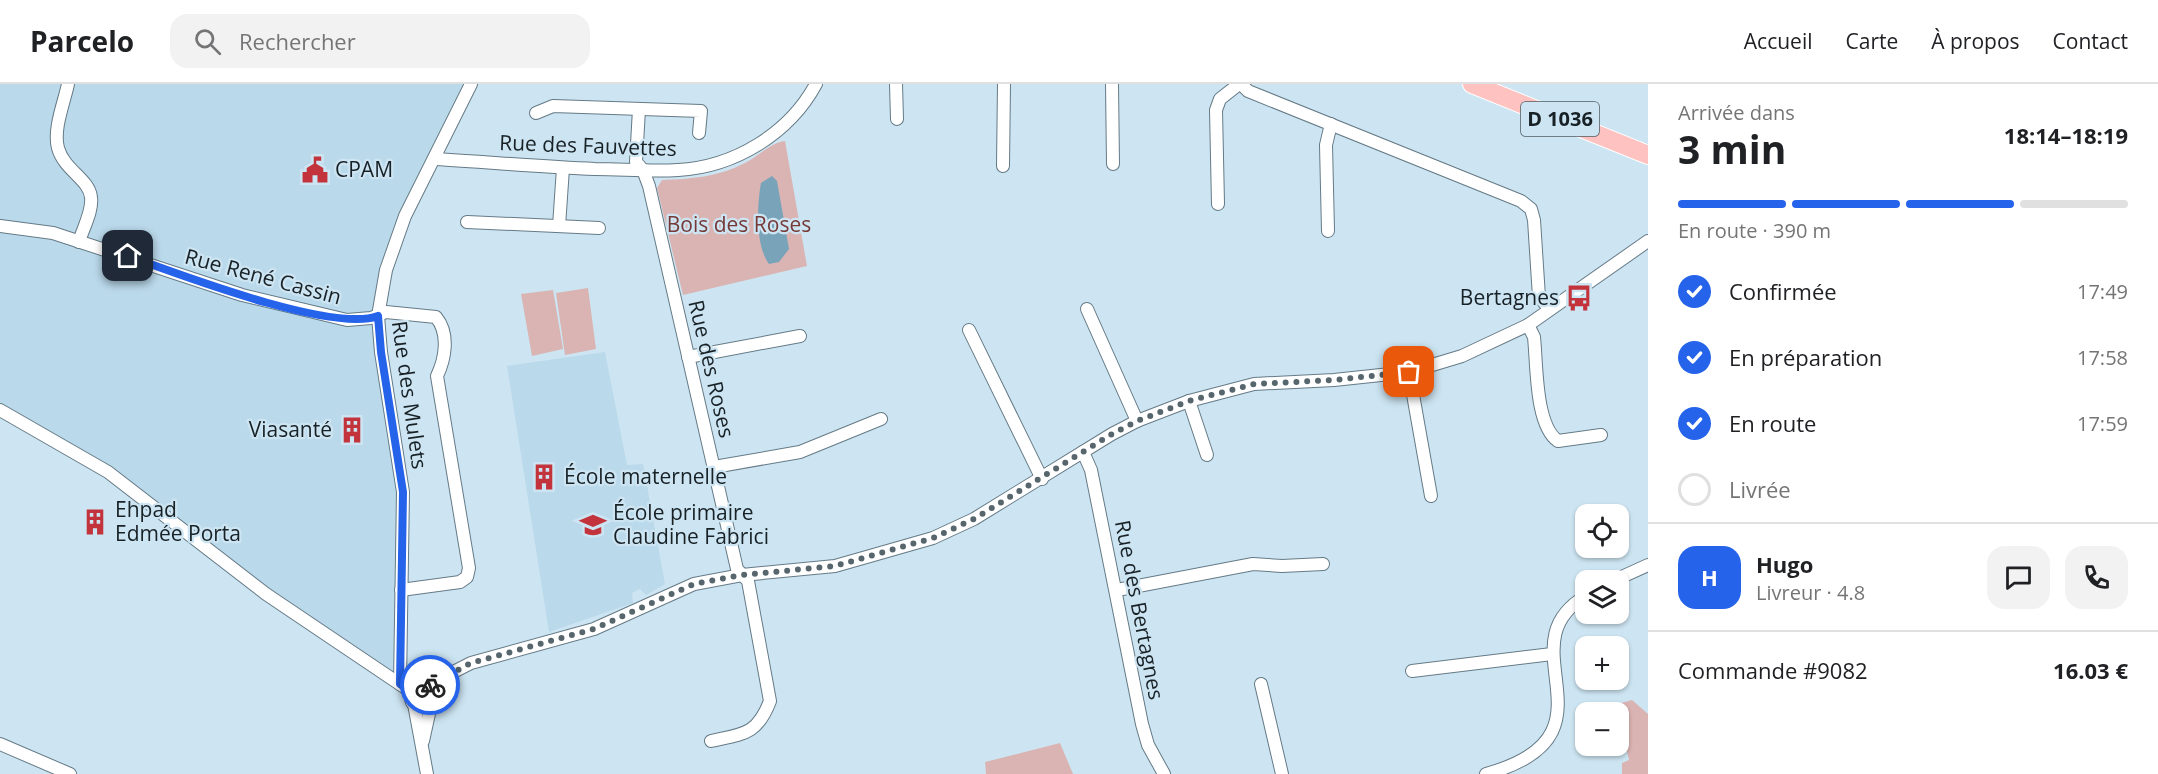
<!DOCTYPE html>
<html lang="fr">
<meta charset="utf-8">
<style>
body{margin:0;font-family:"Open Sans",sans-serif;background:#f2f2f2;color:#202124;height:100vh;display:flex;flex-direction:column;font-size:22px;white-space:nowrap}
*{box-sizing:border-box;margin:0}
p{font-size:20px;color:#757577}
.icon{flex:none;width:33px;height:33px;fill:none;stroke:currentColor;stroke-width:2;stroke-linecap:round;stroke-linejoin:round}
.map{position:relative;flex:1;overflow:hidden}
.panel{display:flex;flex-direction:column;background:#fff;width:510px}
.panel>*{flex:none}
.buttons{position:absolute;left:1575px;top:420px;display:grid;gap:12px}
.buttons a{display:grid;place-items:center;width:54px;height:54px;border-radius:12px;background:#fff;box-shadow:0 2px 4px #0004;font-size:30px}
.pin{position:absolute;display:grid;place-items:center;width:51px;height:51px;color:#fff;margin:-26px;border-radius:12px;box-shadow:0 3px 9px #0006}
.courier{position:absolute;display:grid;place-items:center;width:60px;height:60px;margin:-30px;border:4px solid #2563eb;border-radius:50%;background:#fff;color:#222;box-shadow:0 2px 8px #0007}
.headline em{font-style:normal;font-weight:700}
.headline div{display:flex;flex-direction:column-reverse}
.headline{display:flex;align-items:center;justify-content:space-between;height:102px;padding:0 30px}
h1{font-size:39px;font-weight:700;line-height:45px}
.bar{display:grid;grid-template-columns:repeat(4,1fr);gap:9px 6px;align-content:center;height:72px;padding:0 30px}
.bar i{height:8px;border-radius:4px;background:#e0e0e0}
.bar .selected{background:#2563eb}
.bar p{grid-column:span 4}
.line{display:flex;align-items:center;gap:15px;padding:0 30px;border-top:2px solid #e0e0e0}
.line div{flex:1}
.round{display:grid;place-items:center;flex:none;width:63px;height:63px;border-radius:18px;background:#f2f2f2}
ol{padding:0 30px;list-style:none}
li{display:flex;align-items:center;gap:18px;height:66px}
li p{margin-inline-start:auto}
li .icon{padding:6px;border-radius:50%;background:#2563eb;color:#fff;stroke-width:4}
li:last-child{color:#757577}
li i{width:33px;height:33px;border:3px solid #e0e0e0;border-radius:50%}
header{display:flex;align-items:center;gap:36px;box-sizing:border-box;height:84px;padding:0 30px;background:#fff;border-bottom:2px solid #e0e0e0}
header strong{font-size:28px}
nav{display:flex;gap:33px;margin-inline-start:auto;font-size:21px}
.search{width:420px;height:54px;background:#f2f2f2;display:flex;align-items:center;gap:15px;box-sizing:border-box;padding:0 21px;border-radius:18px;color:#757577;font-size:22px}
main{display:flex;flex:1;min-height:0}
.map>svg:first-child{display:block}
.built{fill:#bad9eb}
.green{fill:#dab4b2}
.water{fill:#78a3b9}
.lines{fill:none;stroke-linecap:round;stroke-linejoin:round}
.minor-casing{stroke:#657a86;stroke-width:14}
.primary-casing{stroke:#fff;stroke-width:20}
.minor{stroke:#fff;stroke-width:12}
.primary{stroke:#fec2c0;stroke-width:18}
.done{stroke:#57666d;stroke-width:6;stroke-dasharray:0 10.8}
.route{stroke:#2563eb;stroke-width:8}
.labels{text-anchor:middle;stroke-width:4.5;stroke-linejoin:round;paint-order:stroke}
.shield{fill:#cde5f2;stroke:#4e5c63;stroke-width:1.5}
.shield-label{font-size:20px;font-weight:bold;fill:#182126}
.street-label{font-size:21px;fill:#182126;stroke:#cde5f2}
.poi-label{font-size:21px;fill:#182126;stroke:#cde5f2;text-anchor:start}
.park-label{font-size:21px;fill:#763937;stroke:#cde5f2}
</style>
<header>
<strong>Parcelo</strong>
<div class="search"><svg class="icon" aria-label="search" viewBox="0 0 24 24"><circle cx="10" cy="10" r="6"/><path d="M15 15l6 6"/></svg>Rechercher</div>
<nav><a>Accueil</a><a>Carte</a><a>À propos</a><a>Contact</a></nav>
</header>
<main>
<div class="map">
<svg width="1648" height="690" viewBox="0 0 1648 690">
<rect width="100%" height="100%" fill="#cde5f2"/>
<g class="built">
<polygon points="0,0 478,0 413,131 399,167 382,228 405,409 404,602 260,514 121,401 0,329"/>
<polygon points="605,268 627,381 643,380 665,500 646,511 640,505 632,509 633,519 549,548 507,282"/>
</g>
<g class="green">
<path d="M785,57L807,182L683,211L657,104L662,96C691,95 718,93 745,79C759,72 770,59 785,57Z"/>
<polygon points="588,204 596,265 565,271 556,209"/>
<polygon points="553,206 563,265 532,272 521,210"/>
<polygon points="1632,616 1648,630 1648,690 1622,690 1622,679 1629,676 1618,628 1614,621"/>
<polygon points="1060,659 1073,690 986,690 985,678"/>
</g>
<path class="water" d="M772,92L777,97L789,165L779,178L769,180C755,161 757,121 761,99Z"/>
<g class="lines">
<g class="minor-casing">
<g id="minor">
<path d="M68,0C64,19 53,45 58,64C64,86 89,95 91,113C93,127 83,144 79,158"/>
<polyline points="896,0 897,35"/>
<polyline points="1112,0 1113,80"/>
<polyline points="1241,0 1248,7 1521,117 1531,125 1534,136 1539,213 1549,224"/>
<path d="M639,25L636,78L643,86L649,102L737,485L748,497L770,617C757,651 743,650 711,657"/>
<polyline points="536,29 553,22 701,27 699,49"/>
<path d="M435,75C488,78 542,83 595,85C623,85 650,88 678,86C734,83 789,50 816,0"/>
<polyline points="1003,82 1004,0"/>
<polyline points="1218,120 1216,26 1220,15 1239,0"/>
<polyline points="467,138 599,144"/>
<path d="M0,142L53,149L242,211L347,236L371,234L386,228L436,233C450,250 445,275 437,292L469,484L467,493L460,498L401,506"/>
<polyline points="559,142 563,84"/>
<polyline points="1328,147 1326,61 1331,40"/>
<polyline points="1087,225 1137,337"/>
<path d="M1528,241L1534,253C1537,281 1535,341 1558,357L1601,351"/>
<polyline points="969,246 1042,395"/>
<polyline points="688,273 800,252"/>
<polyline points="1409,288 1431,412"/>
<polyline points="1189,317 1207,371"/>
<polyline points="0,326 108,388 266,510 413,609"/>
<polyline points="1083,368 1091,386 1142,640 1148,661 1164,690"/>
<polyline points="714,383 800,368 881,335"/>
<polyline points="1615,496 1648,481"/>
<polyline points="1117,506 1253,480 1282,482 1323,480"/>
<polyline points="1412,587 1552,570"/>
<polyline points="400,600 403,408 381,268 378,232 386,186 405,132 471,0"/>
<polyline points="1261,600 1282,690"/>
<polyline points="420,605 471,579 594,545 694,500 742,491 835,482 933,454 974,435 1112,350 1137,337 1189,317 1254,300 1334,296 1409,288 1462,272 1528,241 1648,157"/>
<circle cx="420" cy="614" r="9"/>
<polyline points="414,620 427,690"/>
<polyline points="423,657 430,625 429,618"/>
<polyline points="0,660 70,690"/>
<path d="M1486,690C1627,651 1501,561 1586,512"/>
</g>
</g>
<g class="primary-casing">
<polyline id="primary" points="1472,0 1648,71"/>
</g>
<use href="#minor" class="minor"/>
<use href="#primary" class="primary"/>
</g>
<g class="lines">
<polyline class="done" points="430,601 471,579 594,545 694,500 742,491 835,482 933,454 974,435 1112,350 1137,337 1189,317 1254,300 1334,296 1409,288"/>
<path class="route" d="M128,172C178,190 332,249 378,232L381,268L403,408L400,600L413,609L430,601"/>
</g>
<defs>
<g id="civic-bare" transform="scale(2.07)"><path d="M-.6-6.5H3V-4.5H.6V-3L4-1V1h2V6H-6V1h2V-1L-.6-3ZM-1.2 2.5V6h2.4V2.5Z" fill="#c2333b" stroke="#cde5f2" stroke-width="2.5" paint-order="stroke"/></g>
<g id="bus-bare" transform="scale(2.07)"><path d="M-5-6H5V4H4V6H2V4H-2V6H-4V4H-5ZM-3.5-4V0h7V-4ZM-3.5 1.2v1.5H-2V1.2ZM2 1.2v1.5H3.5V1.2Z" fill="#c2333b" stroke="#cde5f2" stroke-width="2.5" paint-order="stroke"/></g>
<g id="building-bare" transform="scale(2.07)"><path d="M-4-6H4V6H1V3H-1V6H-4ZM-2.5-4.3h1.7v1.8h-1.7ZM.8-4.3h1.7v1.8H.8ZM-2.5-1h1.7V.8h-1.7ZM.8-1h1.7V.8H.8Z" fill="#c2333b" stroke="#cde5f2" stroke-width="2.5" paint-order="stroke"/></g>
<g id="school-bare" transform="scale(2.07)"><path d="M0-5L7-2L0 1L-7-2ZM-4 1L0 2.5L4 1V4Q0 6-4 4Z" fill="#c2333b" stroke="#cde5f2" stroke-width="2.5" paint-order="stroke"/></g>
</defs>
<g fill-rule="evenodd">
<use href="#civic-bare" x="315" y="86"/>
<use href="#bus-bare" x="1579" y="214"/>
<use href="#building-bare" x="352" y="346"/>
<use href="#building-bare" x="544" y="393"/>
<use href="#building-bare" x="95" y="438"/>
<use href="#school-bare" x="593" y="441"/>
</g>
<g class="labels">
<rect class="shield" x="1521" y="18" width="78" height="34" rx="4.5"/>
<g class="shield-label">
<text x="1560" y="42">D 1036</text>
</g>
<g class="street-label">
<text transform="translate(588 62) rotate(2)" y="7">Rue des Fauvettes</text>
<text transform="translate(263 193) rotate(15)" y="7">Rue René Cassin</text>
<text transform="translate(711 285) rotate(77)" y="7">Rue des Roses</text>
<text transform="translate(409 311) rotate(82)" y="7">Rue des Mulets</text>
<text transform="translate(1139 526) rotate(79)" y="7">Rue des Bertagnes</text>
</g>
<g class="poi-label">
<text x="335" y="93">CPAM</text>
<text x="1559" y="221" text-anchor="end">Bertagnes</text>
<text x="332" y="353" text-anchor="end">Viasanté</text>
<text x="564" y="400">École maternelle</text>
<text x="115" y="433">Ehpad<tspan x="115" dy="24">Edmée Porta</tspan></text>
<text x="613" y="436">École primaire<tspan x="613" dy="24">Claudine Fabrici</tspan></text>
</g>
<g class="park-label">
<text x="739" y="148">Bois des Roses</text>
</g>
</g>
</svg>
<div class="buttons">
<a><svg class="icon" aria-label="locate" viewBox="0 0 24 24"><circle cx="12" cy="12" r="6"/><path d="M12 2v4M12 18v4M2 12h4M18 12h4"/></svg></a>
<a><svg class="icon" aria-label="layers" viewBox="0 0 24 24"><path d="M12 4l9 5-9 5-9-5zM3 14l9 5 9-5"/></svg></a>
<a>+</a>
<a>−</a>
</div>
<div class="pin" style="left:1409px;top:288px;background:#ea580c"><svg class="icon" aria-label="bag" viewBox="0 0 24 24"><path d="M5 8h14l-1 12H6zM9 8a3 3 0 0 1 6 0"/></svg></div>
<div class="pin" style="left:128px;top:172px;background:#1f2937"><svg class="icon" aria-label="home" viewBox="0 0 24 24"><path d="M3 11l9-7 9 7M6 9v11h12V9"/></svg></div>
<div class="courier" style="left:430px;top:601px"><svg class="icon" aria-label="bike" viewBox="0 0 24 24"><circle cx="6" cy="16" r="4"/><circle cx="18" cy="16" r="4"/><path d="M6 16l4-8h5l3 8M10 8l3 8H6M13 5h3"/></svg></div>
</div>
<section class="panel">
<div class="headline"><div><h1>3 min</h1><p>Arrivée dans</p></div><em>18:14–18:19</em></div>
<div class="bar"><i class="selected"></i><i class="selected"></i><i class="selected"></i><i></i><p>En route · 390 m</p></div>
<ol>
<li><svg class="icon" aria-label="check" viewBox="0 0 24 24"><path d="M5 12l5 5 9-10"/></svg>Confirmée<p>17:49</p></li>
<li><svg class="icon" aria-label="check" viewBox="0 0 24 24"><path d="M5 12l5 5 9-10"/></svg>En préparation<p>17:58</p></li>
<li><svg class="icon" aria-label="check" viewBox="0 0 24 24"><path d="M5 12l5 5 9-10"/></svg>En route<p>17:59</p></li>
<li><i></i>Livrée</li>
</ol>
<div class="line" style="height:108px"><b class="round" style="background:#2563eb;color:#fff">H</b><div><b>Hugo</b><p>Livreur · 4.8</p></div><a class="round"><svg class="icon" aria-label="chat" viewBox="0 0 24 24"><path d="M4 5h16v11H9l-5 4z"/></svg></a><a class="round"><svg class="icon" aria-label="phone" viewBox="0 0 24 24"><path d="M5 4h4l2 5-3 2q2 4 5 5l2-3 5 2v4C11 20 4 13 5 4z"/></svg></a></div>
<div class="line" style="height:78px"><div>Commande #9082</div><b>16.03 €</b></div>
</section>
</main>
